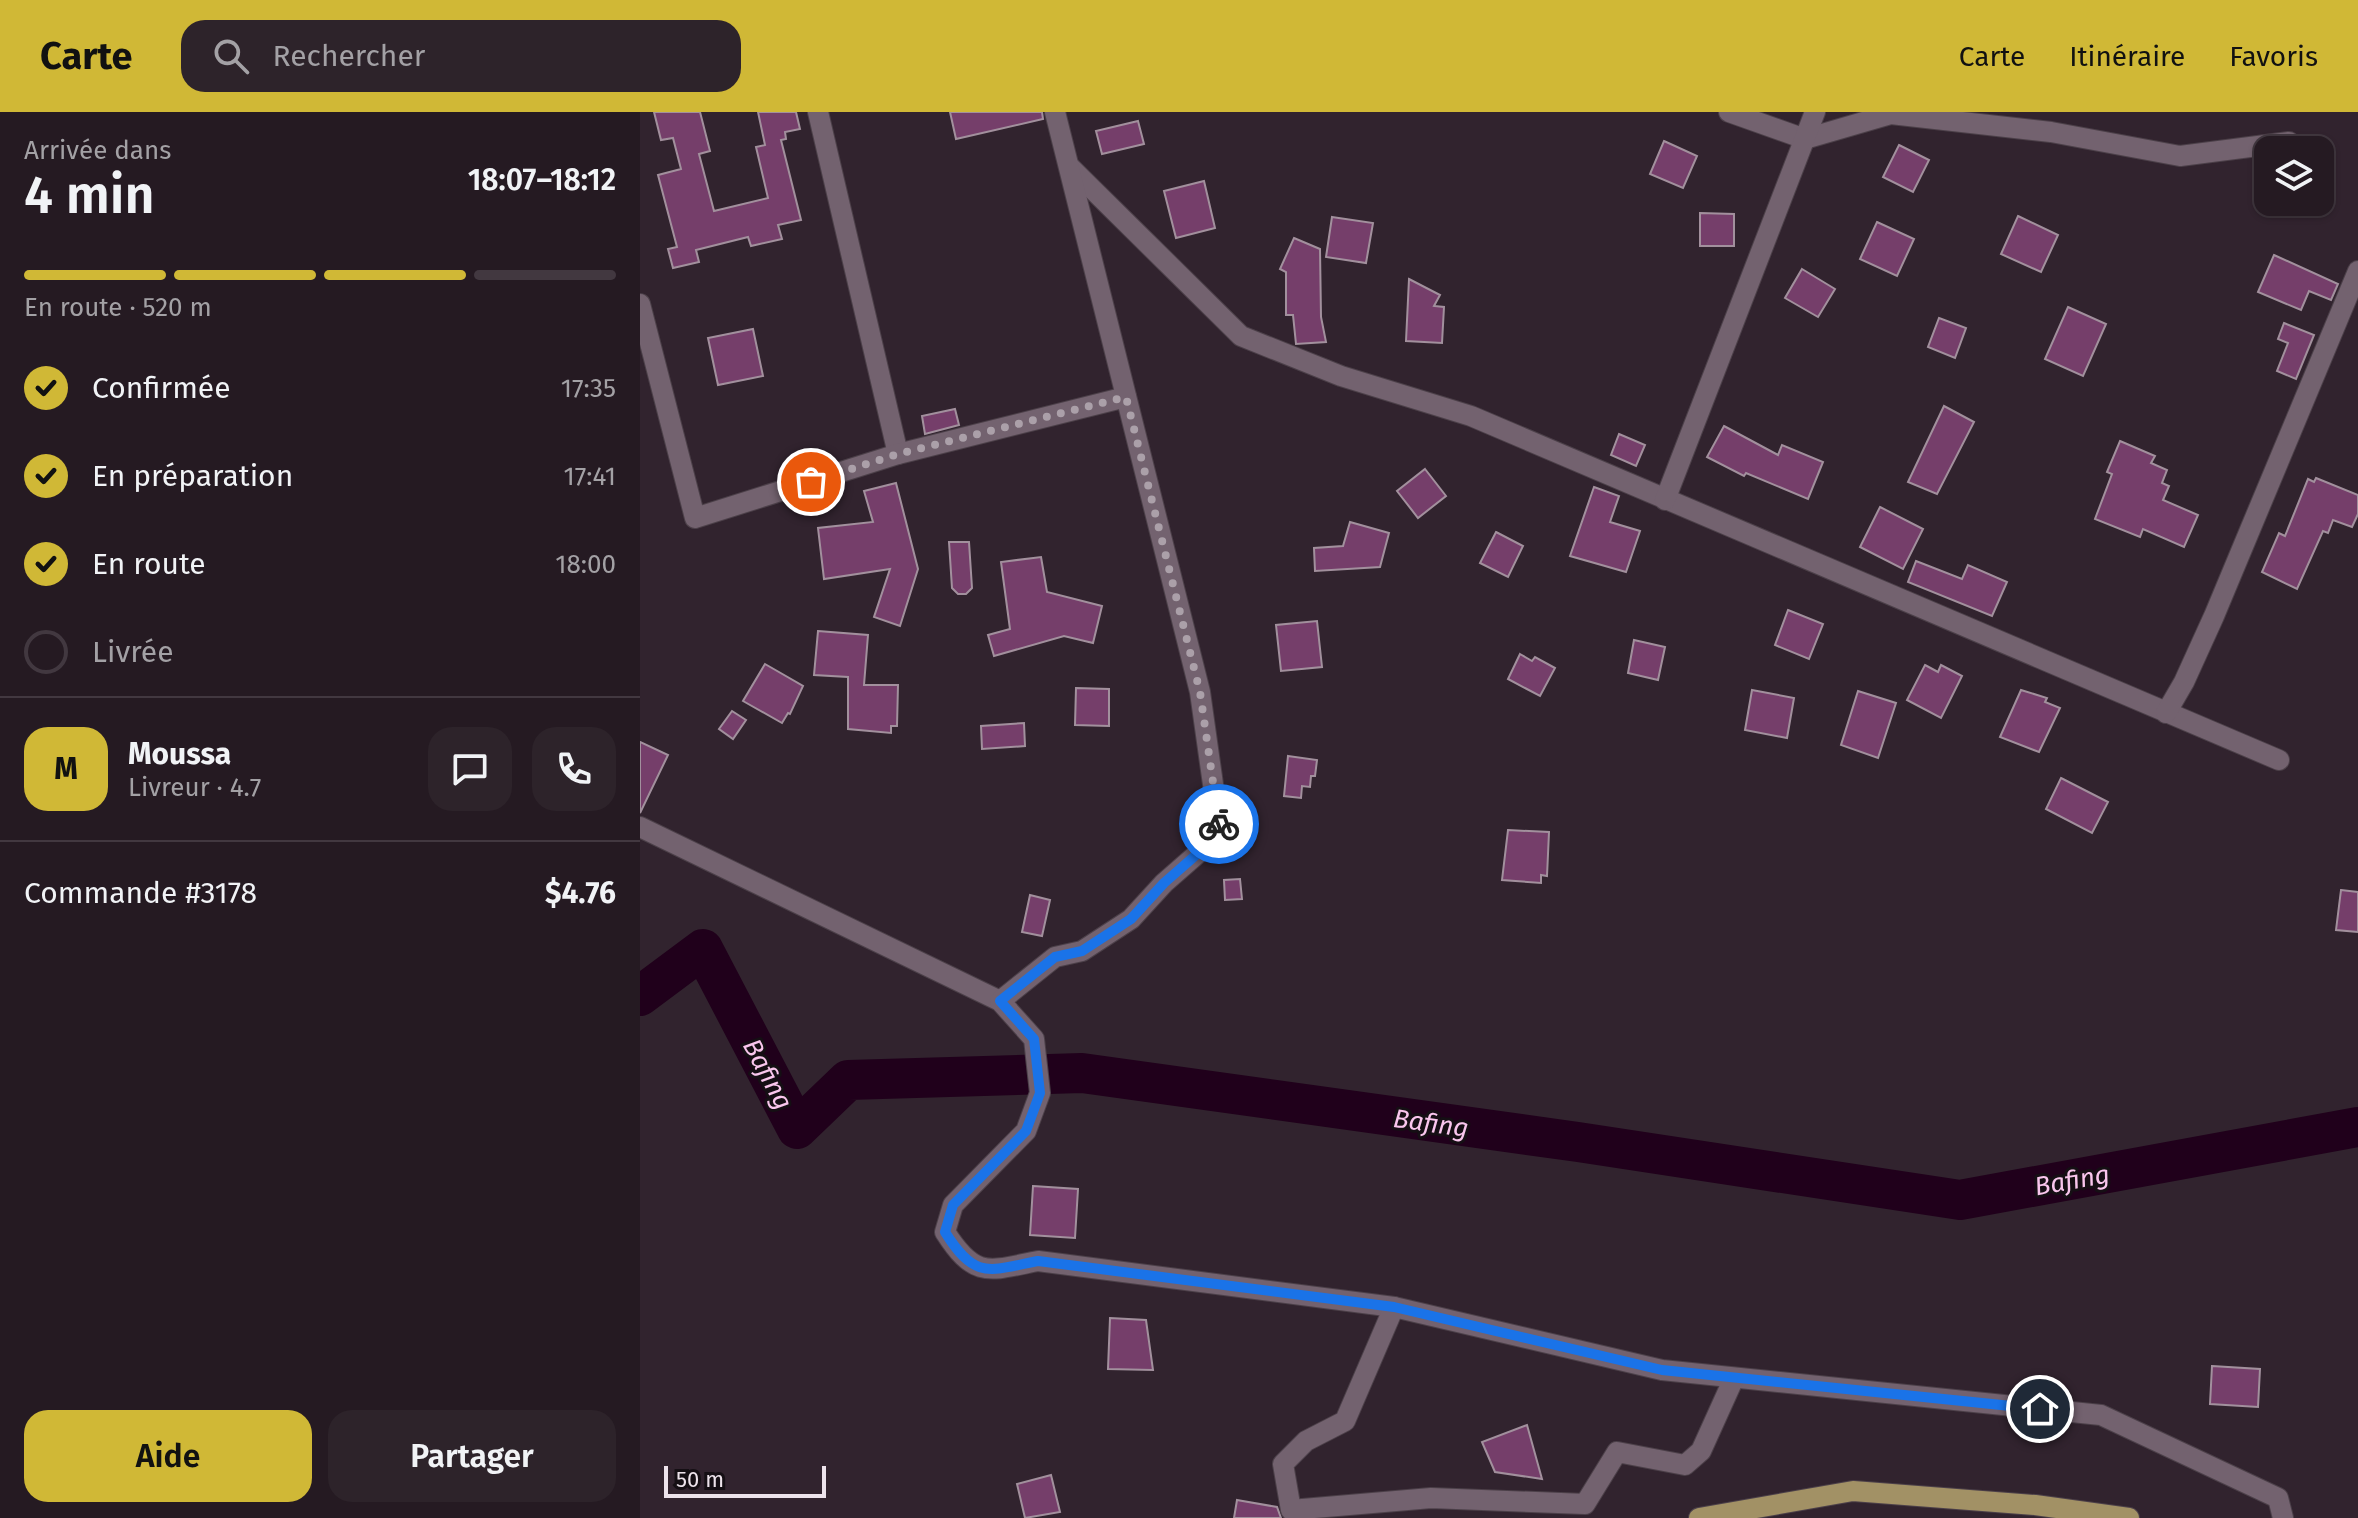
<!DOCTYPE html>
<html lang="fr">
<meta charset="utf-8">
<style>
body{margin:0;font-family:"Fira Sans",sans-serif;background:#2d232a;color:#f1f3f6;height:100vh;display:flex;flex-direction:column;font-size:30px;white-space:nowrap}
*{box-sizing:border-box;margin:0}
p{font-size:26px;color:#a3a1a5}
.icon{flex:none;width:44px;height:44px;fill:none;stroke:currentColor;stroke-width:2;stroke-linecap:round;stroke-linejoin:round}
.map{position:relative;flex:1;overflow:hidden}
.side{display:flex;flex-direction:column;background:#251a22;width:640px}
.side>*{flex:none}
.fabs{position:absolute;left:1614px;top:24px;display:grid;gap:16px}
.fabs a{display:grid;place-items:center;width:80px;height:80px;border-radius:16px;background:#251a22;box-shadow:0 2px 6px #0004,0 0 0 2px #423840;font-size:40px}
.scale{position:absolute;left:24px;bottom:20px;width:162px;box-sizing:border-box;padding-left:8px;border:4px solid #ede3eb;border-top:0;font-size:22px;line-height:28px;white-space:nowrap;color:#ede3eb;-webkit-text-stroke:6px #150f14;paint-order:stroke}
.pin{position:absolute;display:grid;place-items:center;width:68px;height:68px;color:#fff;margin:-34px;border:4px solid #fff;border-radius:50%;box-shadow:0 2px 8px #0007}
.courier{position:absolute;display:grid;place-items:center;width:80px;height:80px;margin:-40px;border:6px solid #1a73e8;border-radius:50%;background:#fff;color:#222;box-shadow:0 2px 10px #0007}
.head em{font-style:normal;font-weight:600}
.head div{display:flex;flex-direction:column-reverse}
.head{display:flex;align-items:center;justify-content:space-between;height:136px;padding:0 24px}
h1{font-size:52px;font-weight:600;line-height:60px}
.bar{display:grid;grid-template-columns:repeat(4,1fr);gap:12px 8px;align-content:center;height:96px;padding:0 24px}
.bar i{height:10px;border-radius:6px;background:#423840}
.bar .selected{background:#d0b836}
.bar p{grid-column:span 4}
.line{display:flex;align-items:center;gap:20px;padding:0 24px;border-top:2px solid #423840}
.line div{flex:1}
.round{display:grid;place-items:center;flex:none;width:84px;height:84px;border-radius:24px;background:#2d232a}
ol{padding:0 24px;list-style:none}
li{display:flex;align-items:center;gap:24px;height:88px}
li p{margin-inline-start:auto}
li .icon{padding:8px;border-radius:50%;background:#d0b836;color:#111;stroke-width:4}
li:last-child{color:#a3a1a5}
li i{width:44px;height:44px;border:4px solid #423840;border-radius:50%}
.button{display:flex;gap:16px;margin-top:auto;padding:16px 24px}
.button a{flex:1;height:92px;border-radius:24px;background:#d0b836;color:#111;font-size:32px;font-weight:600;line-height:92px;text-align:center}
.button a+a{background:#2d232a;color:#f1f3f6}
header{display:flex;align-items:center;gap:48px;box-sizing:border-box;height:112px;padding:0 40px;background:#d0b836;color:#111}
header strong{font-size:38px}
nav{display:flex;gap:44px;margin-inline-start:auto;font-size:28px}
.search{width:560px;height:72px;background:#2d232a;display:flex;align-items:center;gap:20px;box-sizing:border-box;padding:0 28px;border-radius:24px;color:#a3a1a5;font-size:30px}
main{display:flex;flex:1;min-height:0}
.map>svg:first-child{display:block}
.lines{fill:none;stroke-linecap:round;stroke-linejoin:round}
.river{stroke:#20001b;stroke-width:40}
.building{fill:#753e6a;stroke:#a2909d;stroke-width:2}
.minor-casing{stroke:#4c4049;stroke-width:22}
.major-casing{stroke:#4c4049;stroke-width:22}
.minor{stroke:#73626f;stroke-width:20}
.major{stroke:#a29165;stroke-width:20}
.done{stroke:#aba0a9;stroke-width:8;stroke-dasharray:0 14.4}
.route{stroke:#1a73e8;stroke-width:10}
.labels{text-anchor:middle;stroke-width:6;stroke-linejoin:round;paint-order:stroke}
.water-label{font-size:26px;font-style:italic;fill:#f9c6ed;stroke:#150f14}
</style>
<header>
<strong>Carte</strong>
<div class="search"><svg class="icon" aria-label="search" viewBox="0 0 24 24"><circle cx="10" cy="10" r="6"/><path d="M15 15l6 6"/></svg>Rechercher</div>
<nav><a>Carte</a><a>Itinéraire</a><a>Favoris</a></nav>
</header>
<main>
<section class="side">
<div class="head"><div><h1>4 min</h1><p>Arrivée dans</p></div><em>18:07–18:12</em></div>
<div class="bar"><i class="selected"></i><i class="selected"></i><i class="selected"></i><i></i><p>En route · 520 m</p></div>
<ol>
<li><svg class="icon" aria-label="check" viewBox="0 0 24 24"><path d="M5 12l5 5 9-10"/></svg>Confirmée<p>17:35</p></li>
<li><svg class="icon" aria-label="check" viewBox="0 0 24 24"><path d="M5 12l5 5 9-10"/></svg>En préparation<p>17:41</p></li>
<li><svg class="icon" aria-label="check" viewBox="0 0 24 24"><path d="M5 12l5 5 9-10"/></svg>En route<p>18:00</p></li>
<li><i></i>Livrée</li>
</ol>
<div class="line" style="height:144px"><b class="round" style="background:#d0b836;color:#111">M</b><div><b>Moussa</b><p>Livreur · 4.7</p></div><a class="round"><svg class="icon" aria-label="chat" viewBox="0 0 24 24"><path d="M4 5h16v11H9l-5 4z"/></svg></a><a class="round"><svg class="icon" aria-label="phone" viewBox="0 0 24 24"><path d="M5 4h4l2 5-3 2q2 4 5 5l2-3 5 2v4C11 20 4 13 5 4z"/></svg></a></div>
<div class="line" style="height:104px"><div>Commande #3178</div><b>$4.76</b></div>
<div class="button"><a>Aide</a><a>Partager</a></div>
</section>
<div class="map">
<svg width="1718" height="1406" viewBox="0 0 1718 1406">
<rect width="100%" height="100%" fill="#31232e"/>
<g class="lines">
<polyline class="river" points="0,884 63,837 157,1017 208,968 442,961 938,1030 1320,1088 1718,1015"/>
</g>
<g class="building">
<polygon points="14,0 60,0 70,39 59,42 74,99 128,86 116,35 125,33 118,0 156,0 160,17 145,20 146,27 141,28 161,108 138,113 142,127 111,134 108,125 56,138 59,150 33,156 28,137 37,135 18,63 41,57 33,26 21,28"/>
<polygon points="310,0 402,0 403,7 316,27"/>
<polygon points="498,9 504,32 462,42 456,19"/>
<polygon points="1024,29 1057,44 1043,76 1010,62"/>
<polygon points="1259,33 1289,48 1273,80 1243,65"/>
<polygon points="564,69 575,116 536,126 524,79"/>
<polygon points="1060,101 1094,102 1094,134 1060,134"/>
<polygon points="1378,104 1418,123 1401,160 1361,142"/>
<polygon points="692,105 733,111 726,151 686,145"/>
<polygon points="1237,110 1274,127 1257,164 1220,147"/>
<polygon points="654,126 680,137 681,205 686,230 656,232 653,203 646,203 646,160 640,157"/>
<polygon points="1634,143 1698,172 1691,188 1669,179 1661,198 1618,180"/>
<polygon points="1162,157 1195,177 1178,205 1145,186"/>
<polygon points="769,167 800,183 794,194 804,195 802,231 766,229"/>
<polygon points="1428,195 1466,212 1443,264 1405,247"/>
<polygon points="1299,206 1326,216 1315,246 1288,235"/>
<polygon points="1644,211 1674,223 1656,267 1637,259 1648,231 1638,227"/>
<polygon points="113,217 123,264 78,273 68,226"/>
<polygon points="1304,294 1334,310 1297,382 1268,370"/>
<polygon points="315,297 319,313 285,322 282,304"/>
<polygon points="1084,314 1138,343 1142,333 1183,350 1168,387 1106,361 1104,364 1067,345"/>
<polygon points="979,322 1005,333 996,354 971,343"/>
<polygon points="1480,329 1515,344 1511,351 1527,358 1522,371 1529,374 1523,388 1558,403 1544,435 1503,417 1500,425 1455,407 1472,362 1467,360"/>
<polygon points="785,357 806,384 778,406 757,379"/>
<polygon points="1676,366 1718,383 1718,402 1712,415 1693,408 1688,421 1683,419 1657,477 1622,460 1639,421 1645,424 1668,367 1674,370"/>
<polygon points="256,371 278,457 260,514 234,505 250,457 184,467 178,416 233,410 224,379"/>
<polygon points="954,375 979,384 970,410 1000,419 986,460 930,444"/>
<polygon points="1240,395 1283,417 1263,457 1220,435"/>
<polygon points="710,410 749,421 740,455 675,459 674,436 703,434"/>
<polygon points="856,420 883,434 868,465 840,451"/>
<polygon points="309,430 329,430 332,476 326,482 318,482 312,476"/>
<polygon points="401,445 407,480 462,494 453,531 424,524 354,544 348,523 370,517 361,450"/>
<polygon points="1276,449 1322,467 1328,453 1367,470 1352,504 1268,470"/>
<polygon points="1148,498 1183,512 1169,547 1135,533"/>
<polygon points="677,509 682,555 641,559 636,513"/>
<polygon points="178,519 228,523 224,573 258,573 257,614 251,614 251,621 208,617 208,565 174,563"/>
<polygon points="994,528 1025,535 1018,568 988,561"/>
<polygon points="880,542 892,549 895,545 915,556 900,584 868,567"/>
<polygon points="125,552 163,574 150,602 148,601 142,611 103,589"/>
<polygon points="1285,553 1298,560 1301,553 1322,564 1301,606 1267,588"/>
<polygon points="436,576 469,577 469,614 435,613"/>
<polygon points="1112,578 1154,586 1147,626 1105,618"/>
<polygon points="1381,578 1407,586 1405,590 1420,596 1399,640 1360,625"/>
<polygon points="1218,579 1256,591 1238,646 1201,633"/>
<polygon points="92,599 106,608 93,627 79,617"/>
<polygon points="384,611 385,634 342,637 341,614"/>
<polygon points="0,630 28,643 0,701"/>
<polygon points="648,644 677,648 675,664 671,664 670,675 662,674 661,686 644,684"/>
<polygon points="1421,666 1468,690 1452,721 1406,697"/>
<polygon points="868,718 909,720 907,764 901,763 901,771 862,768"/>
<polygon points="600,767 602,787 585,788 584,768"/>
<polygon points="1701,778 1718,780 1718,820 1696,818"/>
<polygon points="390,783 410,788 402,824 382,820"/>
<polygon points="393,1074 438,1077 435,1126 390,1123"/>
<polygon points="470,1206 506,1208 513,1258 468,1257"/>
<polygon points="1572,1254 1620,1257 1618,1295 1570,1292"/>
<polygon points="887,1313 902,1367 855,1360 842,1330"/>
<polygon points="411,1363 420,1400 385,1406 377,1372"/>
<polygon points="597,1388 637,1395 641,1406 594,1406"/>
</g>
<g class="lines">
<g class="minor-casing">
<g id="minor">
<polyline points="178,0 258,342"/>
<polyline points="1089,0 1165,27 1251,2 1411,20 1540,44 1649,30"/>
<polyline points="431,56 601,224 701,264 831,304 1639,648"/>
<polyline points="0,192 55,406 258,342 486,285"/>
<polyline points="1025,388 1175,0"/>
<polyline points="1526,601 1544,570 1574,504 1718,159"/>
<path d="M0,715L360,889L394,927L400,981L386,1019L313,1093L305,1120C335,1167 348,1159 398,1149L754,1195L1022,1258L1461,1303L1638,1386L1643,1406"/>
<polyline points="360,889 415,845 442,839 491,807 524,771 580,722 560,580 415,0"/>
<polyline points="754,1195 705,1309 666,1329 643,1352 651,1398 791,1386 945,1392 977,1340 1045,1353 1061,1339 1094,1266"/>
</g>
</g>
<g class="major-casing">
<polyline id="major" points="1059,1406 1213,1379 1395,1393 1489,1406"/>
</g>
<use href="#minor" class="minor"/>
<use href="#major" class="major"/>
</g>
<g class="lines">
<polyline class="done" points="171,370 258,342 486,285 560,580 579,712"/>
<path class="route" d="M579,712L580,722L524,771L491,807L442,839L415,845L360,889L394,927L400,981L386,1019L313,1093L305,1120C335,1168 348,1159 398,1149L754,1195L1022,1258L1400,1297"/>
</g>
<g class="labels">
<g class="water-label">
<text transform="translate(128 962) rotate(62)" y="9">Bafing</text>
<text transform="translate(791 1011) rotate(8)" y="9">Bafing</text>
<text transform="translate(1432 1068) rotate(-10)" y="9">Bafing</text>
</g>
</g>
</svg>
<div class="fabs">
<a><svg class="icon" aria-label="layers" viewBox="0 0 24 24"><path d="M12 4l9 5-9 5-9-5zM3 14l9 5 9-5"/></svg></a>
</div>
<div class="scale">50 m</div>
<div class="pin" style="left:171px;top:370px;background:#ea580c"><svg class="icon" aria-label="bag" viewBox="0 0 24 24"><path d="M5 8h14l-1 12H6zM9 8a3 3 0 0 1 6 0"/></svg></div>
<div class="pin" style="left:1400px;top:1297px;background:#1f2937"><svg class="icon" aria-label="home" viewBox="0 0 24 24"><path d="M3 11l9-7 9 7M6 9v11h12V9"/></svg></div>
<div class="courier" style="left:579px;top:712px"><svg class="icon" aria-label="bike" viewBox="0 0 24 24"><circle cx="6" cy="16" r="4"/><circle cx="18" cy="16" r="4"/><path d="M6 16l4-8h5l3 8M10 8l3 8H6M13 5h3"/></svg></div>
</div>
</main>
